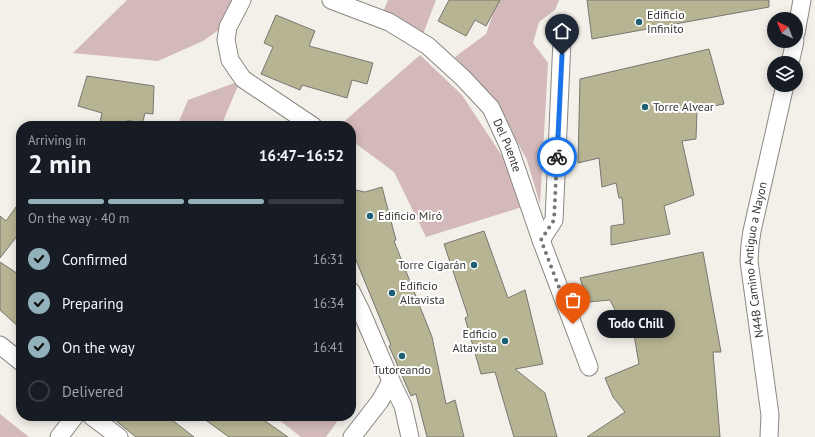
<!DOCTYPE html>
<meta charset="utf-8">
<style>
body{margin:0;font-family:"PT Sans",sans-serif;background:#20242c;color:#f1f3f6;height:100vh;display:flex;flex-direction:column;font-size:15px;white-space:nowrap}
*{box-sizing:border-box;margin:0}
p{font-size:13px;color:#9ea1a6}
.icon{flex:none;width:22px;height:22px;fill:none;stroke:currentColor;stroke-width:2;stroke-linecap:round;stroke-linejoin:round}
.map{position:relative;flex:1;overflow:hidden}
.sheet{position:absolute;left:16px;top:121px;width:340px;height:300px;display:flex;flex-direction:column;background:#171b24;border-radius:16px;box-shadow:0 2px 10px #0003}
.sheet>*{flex:none}
.needle{width:26px;rotate:317deg}
.controls{position:absolute;left:767px;top:12px;display:grid;gap:8px}
.controls a{display:grid;place-items:center;width:36px;height:36px;border-radius:50%;background:#171b24;box-shadow:0 2px 10px #0003;font-size:20px}
.pin{position:absolute;display:grid;place-items:center;width:34px;height:34px;color:#fff;margin:-41px -17px;border-radius:50% 50% 50% 0;rotate:-45deg;box-shadow:0 0 4px #0007}
.pin .icon{rotate:45deg}
.courier{position:absolute;display:grid;place-items:center;width:40px;height:40px;margin:-20px;border:3px solid #1a73e8;border-radius:50%;background:#fff;color:#222;box-shadow:0 1px 5px #0007}
.bubble{position:absolute;height:28px;border-radius:14px;background:#171b24;box-shadow:0 2px 10px #0003;font-size:13px;font-weight:800;line-height:28px;text-align:center}
.headline em{font-style:normal;font-weight:800}
.headline div{display:flex;flex-direction:column-reverse}
.headline{display:flex;align-items:center;justify-content:space-between;height:68px;padding:0 12px}
h1{font-size:26px;font-weight:800;line-height:30px}
.bar{display:grid;grid-template-columns:repeat(4,1fr);gap:6px 4px;align-content:center;height:48px;padding:0 12px}
.bar i{height:5px;border-radius:3px;background:#363941}
.bar .on{background:#92b1bb}
.bar p{grid-column:span 4}
ol{padding:0 12px;list-style:none}
li{display:flex;align-items:center;gap:12px;height:44px}
li p{margin-inline-start:auto}
li .icon{padding:4px;border-radius:50%;background:#92b1bb;color:#111;stroke-width:4}
li:last-child{color:#9ea1a6}
li i{width:22px;height:22px;border:2px solid #363941;border-radius:50%}
.map>svg:first-child{display:block}
.green{fill:#d3b9b9}
.building{fill:#b6b492;stroke:#787772}
.lines{fill:none;stroke-linecap:round;stroke-linejoin:round}
.minor-casing{stroke:#8b8782;stroke-width:19}
.minor{stroke:#fff;stroke-width:17}
.done{stroke:#797773;stroke-width:4;stroke-dasharray:0 7.2}
.route{stroke:#1a73e8;stroke-width:5}
.poi-dot{fill:#1d6073;stroke:#fff;stroke-width:1.5}
.labels{text-anchor:middle;stroke-width:4;stroke-linejoin:round;paint-order:stroke}
.poi-label{font-size:12px;fill:#383634;stroke:#fff;text-anchor:start}
.street-label{font-size:12px;fill:#383634;stroke:#fff}
</style>
<div class="map">
<svg width="815" height="437" viewBox="0 0 815 437">
<rect width="100%" height="100%" fill="#f3efe9"/>
<g class="green">
<polygon points="127,0 235,0 220,29 203,41 158,61 73,53"/>
<polygon points="388,0 436,0 420,42 380,19"/>
<polygon points="498,0 559,0 555,10 539,22 533,43 548,63 540,204 527,160 515,138 499,105 455,57 486,34"/>
<polygon points="420,55 462,95 504,159 522,207 426,237 394,172 351,140 351,126 339,126"/>
<polygon points="240,81 221,126 177,126 188,100"/>
<polygon points="0,414 29,437 0,437"/>
<polygon points="274,416 341,416 326,437 301,437"/>
</g>
<g class="building">
<polygon points="449,0 500,0 486,26 475,20 466,36 438,21"/>
<polygon points="587,0 769,0 769,7 592,39"/>
<polygon points="276,15 315,31 309,46 373,63 367,84 352,80 347,98 302,85 300,90 261,74 273,47 264,43"/>
<polygon points="709,49 724,104 697,109 696,139 682,141 694,195 664,206 670,234 611,245 611,226 624,224 622,198 619,198 616,183 602,187 599,158 578,163 580,79"/>
<polygon points="87,76 154,86 153,114 145,113 142,125 128,120 125,126 99,126 102,113 78,106"/>
<polygon points="382,187 396,240 394,241 432,337 446,404 455,400 464,437 427,437 416,394 411,396 389,346 391,345 351,248 351,189 365,192"/>
<polygon points="21,200 21,231 0,258 0,216 6,221"/>
<polygon points="484,231 508,298 525,290 543,364 515,369 545,393 557,437 514,437 495,372 481,374 465,318 468,316 444,244"/>
<polygon points="703,252 721,352 713,352 720,437 587,437 625,412 613,397 605,378 639,364 632,323 618,316 610,300 588,302 580,278"/>
<polygon points="0,262 21,276 21,329 0,310"/>
<polygon points="110,416 167,416 194,437 136,437"/>
<polygon points="200,416 258,416 288,437 229,437"/>
</g>
<g class="lines">
<g class="minor-casing">
<g id="minor">
<polyline points="242,0 228,27 226,40 230,60 243,79 313,126"/>
<path id="s1" d="M331,0L389,22L428,46L463,78L491,108L509,147L541,240L589,367"/>
<polyline points="796,33 802,0"/>
<polyline points="790,63 795,41"/>
<polyline points="541,240 554,220 562,40"/>
<polyline points="351,291 361,311 391,381 403,406 410,437"/>
<polyline points="0,345 21,362"/>
<polyline points="91,416 119,437"/>
<polyline points="59,437 75,416"/>
<polyline points="352,437 380,401 391,381"/>
<path id="s2" d="M769,437L770,415L749,261L750,245L752,231L785,85"/>
</g>
</g>
<use href="#minor" class="minor"/>
</g>
<g class="lines">
<polyline class="done" points="557,157 554,220 541,240 573,324"/>
<polyline class="route" points="557,157 562,55"/>
</g>
<g class="poi-dot">
<circle cx="639" cy="22" r="4"/>
<circle cx="645" cy="107" r="4"/>
<circle cx="370" cy="216" r="4"/>
<circle cx="474" cy="265" r="4"/>
<circle cx="392" cy="293" r="4"/>
<circle cx="505" cy="341" r="4"/>
<circle cx="402" cy="356" r="4"/>
</g>
<g class="labels">
<g class="poi-label">
<text x="647" y="19">Edificio<tspan x="647" dy="14">Infinito</tspan></text>
<text x="653" y="111">Torre Alvear</text>
<text x="378" y="220">Edificio Miró</text>
<text x="466" y="269" text-anchor="end">Torre Cigarán</text>
<text x="400" y="290">Edificio<tspan x="400" dy="14">Altavista</tspan></text>
<text x="497" y="338" text-anchor="end">Edficio<tspan x="497" dy="14">Altavista</tspan></text>
<text x="402" y="374" text-anchor="middle">Tutoreando</text>
</g>
<g class="street-label">
<text dy="4" stroke="none"><textPath href="#s1" startOffset="237">Del Puente</textPath></text>
<text dy="4" stroke="none"><textPath href="#s2" startOffset="179">N44B Camino Antiguo a Nayon</textPath></text>
</g>
</g>
</svg>
<div class="controls">
<a><svg class="needle" viewBox="-14 -14 28 28"><path d="M0-13l5 13h-10z" fill="#e53935"/><path d="M0 13l5-13h-10z" fill="#9ea1a6"/></svg></a>
<a><svg class="icon" aria-label="layers" viewBox="0 0 24 24"><path d="M12 4l9 5-9 5-9-5zM3 14l9 5 9-5"/></svg></a>
</div>
<div class="pin" style="left:573px;top:324px;background:#ea580c"><svg class="icon" aria-label="bag" viewBox="0 0 24 24"><path d="M5 8h14l-1 12H6zM9 8a3 3 0 0 1 6 0"/></svg></div>
<div class="pin" style="left:562px;top:55px;background:#1f2937"><svg class="icon" aria-label="home" viewBox="0 0 24 24"><path d="M3 11l9-7 9 7M6 9v11h12V9"/></svg></div>
<div class="courier" style="left:557px;top:157px"><svg class="icon" aria-label="bike" viewBox="0 0 24 24"><circle cx="6" cy="16" r="4"/><circle cx="18" cy="16" r="4"/><path d="M6 16l4-8h5l3 8M10 8l3 8H6M13 5h3"/></svg></div>
<div class="bubble" style="left:597px;top:310px;width:78px">Todo Chill</div>
<section class="sheet">
<div class="headline"><div><h1>2 min</h1><p>Arriving in</p></div><em>16:47–16:52</em></div>
<div class="bar"><i class="on"></i><i class="on"></i><i class="on"></i><i></i><p>On the way · 40 m</p></div>
<ol>
<li><svg class="icon" aria-label="check" viewBox="0 0 24 24"><path d="M5 12l5 5 9-10"/></svg>Confirmed<p>16:31</p></li>
<li><svg class="icon" aria-label="check" viewBox="0 0 24 24"><path d="M5 12l5 5 9-10"/></svg>Preparing<p>16:34</p></li>
<li><svg class="icon" aria-label="check" viewBox="0 0 24 24"><path d="M5 12l5 5 9-10"/></svg>On the way<p>16:41</p></li>
<li><i></i>Delivered</li>
</ol>
</section>
</div>
